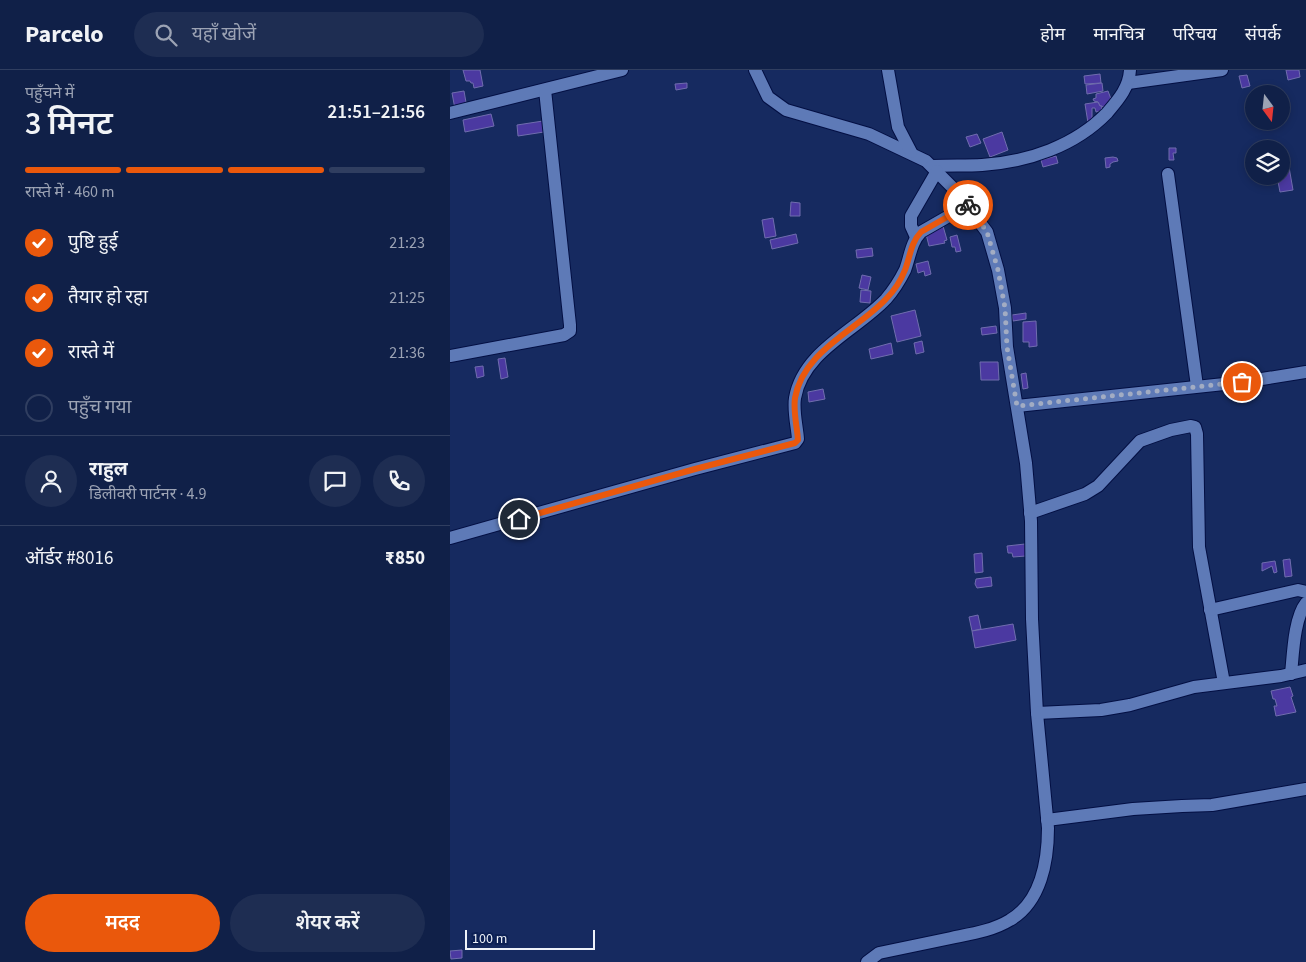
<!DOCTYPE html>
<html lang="hi">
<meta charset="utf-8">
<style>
body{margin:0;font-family:"Source Sans 3","Noto Sans Devanagari",sans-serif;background:#1e2d52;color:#f1f3f6;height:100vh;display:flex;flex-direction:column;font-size:19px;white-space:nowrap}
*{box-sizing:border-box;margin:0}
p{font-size:16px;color:#9ca3b4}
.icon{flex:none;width:28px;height:28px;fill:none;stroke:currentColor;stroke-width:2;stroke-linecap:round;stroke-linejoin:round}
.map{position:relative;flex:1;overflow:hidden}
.sheet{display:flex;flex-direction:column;background:#102048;width:450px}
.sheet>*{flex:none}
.needle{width:32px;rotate:165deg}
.buttons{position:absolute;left:795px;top:15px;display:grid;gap:10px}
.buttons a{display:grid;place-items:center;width:45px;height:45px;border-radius:50%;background:#102048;box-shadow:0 2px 8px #0003,0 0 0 1px #303e60;font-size:25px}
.scale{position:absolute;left:15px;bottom:12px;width:130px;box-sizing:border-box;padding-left:5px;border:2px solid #eef2f9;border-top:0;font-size:14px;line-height:18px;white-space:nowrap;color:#eef2f9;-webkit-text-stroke:4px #0c2054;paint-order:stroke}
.pin{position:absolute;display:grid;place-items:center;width:42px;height:42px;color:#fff;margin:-21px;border:2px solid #fff;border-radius:50%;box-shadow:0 1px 5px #0007}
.courier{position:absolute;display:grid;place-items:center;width:50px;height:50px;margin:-25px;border:4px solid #ea580c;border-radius:50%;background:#fff;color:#222;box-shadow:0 1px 6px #0007}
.head em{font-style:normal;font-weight:600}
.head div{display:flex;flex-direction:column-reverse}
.head{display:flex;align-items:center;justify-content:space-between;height:85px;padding:0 25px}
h1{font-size:32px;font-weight:600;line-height:38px}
.bar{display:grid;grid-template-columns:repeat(4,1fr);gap:8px 5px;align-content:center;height:60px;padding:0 25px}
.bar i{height:6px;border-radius:4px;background:#303e60}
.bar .on{background:#ea580c}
.bar p{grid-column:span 4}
.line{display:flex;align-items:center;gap:12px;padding:0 25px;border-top:1px solid #303e60}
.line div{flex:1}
.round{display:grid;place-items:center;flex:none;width:52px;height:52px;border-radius:26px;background:#1e2d52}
ol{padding:0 25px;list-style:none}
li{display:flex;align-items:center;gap:15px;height:55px}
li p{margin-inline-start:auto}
li .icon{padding:5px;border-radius:50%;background:#ea580c;color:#fff;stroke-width:4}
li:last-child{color:#9ca3b4}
li i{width:28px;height:28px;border:2px solid #303e60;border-radius:50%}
.primary-button{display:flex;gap:10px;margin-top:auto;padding:10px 25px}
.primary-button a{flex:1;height:58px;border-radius:30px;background:#ea580c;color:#fff;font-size:20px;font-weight:600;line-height:58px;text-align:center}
.primary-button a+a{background:#1e2d52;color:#f1f3f6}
header{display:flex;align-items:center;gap:30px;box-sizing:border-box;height:70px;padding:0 25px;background:#102048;border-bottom:1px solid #303e60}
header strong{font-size:24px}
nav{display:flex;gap:28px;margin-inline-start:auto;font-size:18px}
.search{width:350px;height:45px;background:#1e2d52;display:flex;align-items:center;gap:12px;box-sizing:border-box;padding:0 18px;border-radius:28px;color:#9ca3b4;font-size:19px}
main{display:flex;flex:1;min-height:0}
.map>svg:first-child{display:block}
.building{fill:#4b39a1;stroke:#706dae}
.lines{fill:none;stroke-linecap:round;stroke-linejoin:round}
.minor-casing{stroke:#030f43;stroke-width:14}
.minor{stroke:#5e7ab7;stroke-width:12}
.done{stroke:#a2acc3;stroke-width:5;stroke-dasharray:0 9}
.route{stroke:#ea580c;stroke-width:6}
</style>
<header>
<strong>Parcelo</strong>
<div class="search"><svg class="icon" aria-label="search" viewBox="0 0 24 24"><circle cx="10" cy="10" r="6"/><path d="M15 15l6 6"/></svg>यहाँ खोजें</div>
<nav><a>होम</a><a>मानचित्र</a><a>परिचय</a><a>संपर्क</a></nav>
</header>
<main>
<section class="sheet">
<div class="head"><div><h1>3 मिनट</h1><p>पहुँचने में</p></div><em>21:51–21:56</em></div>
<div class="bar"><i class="on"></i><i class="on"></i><i class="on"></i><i></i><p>रास्ते में · 460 m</p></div>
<ol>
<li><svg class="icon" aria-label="check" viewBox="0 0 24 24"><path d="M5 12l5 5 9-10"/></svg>पुष्टि हुई<p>21:23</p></li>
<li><svg class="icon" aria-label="check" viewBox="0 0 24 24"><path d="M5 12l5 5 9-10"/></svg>तैयार हो रहा<p>21:25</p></li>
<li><svg class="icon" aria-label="check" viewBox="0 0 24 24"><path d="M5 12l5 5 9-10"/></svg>रास्ते में<p>21:36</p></li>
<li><i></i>पहुँच गया</li>
</ol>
<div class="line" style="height:90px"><a class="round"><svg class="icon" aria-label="person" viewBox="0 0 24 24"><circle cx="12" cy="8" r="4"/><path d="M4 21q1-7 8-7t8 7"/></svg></a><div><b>राहुल</b><p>डिलीवरी पार्टनर · 4.9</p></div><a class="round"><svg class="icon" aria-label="chat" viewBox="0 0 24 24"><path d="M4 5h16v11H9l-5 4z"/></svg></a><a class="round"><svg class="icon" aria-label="phone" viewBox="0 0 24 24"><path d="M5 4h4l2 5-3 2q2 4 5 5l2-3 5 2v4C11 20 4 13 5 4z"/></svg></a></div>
<div class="line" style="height:65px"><div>ऑर्डर #8016</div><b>₹850</b></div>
<div class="primary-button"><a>मदद</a><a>शेयर करें</a></div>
</section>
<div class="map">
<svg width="856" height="892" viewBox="0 0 856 892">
<rect width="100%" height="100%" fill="#162a60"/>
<g class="building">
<polygon points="13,0 30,0 33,16 24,18 23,13 21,13 20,11 16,11"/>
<polygon points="836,0 849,0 850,7 838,10"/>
<polygon points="650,4 651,13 635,14 634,6"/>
<polygon points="797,5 800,16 792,18 789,6"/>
<polygon points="237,13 237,18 226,20 225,14"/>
<polygon points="652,13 653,21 637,24 636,15"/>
<polygon points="14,21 17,38 5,39 2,23"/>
<polygon points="658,21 661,29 659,30 660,35 654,37 650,36 648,32 644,31 643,29 646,28 646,24"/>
<polygon points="648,32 650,36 652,36 651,41 646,42 645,38 642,38 642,52 638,53 635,34"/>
<polygon points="41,44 44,56 15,62 13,50"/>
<polygon points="93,51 94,62 68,66 67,55"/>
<polygon points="552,62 558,80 540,87 533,69"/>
<polygon points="527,64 531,73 520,77 516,67"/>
<polygon points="719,78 726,78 726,83 723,83 724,90 719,90"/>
<polygon points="606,86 608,93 593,97 591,90"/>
<polygon points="663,87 667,88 668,91 663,92 660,94 660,97 656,98 655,88"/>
<polygon points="839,97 843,120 830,122 827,106 831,106 831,98"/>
<polygon points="341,132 350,133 350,146 340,146"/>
<polygon points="323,148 326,166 315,168 312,150"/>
<polygon points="493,156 497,170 494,171 495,173 479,176 475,160"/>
<polygon points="346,164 348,173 322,179 320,170"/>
<polygon points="507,165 511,181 506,182 505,177 502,177 500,167"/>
<polygon points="422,178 423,186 407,188 406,180"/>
<polygon points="478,191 481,204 475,206 474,201 468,203 466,194"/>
<polygon points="412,205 421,207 418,220 409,218"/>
<polygon points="411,220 421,221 420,233 410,232"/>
<polygon points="465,240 471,266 447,272 441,246"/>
<polygon points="576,243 576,249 563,251 562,245"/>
<polygon points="586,251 587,276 579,277 579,272 573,272 573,252"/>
<polygon points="546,256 547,263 532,265 531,258"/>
<polygon points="472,271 474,282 466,284 464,273"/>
<polygon points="441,273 443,284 421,289 419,279"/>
<polygon points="55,288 58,307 51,309 48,289"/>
<polygon points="530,292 548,292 549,310 531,310"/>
<polygon points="33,296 34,306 27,308 25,297"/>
<polygon points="576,303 578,318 573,319 571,304"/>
<polygon points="373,319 375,329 359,332 358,322"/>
<polygon points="575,474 576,486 563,487 562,483 558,483 557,476"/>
<polygon points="532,483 533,502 525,503 524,484"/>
<polygon points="840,489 842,506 835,507 833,490"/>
<polygon points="825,491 827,502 824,503 822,496 812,501 812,493"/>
<polygon points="541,507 542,516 527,518 525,514 526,509"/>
<polygon points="528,545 531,559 522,561 519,547"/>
<polygon points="563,554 566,570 525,578 522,561"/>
<polygon points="840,617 843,626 841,627 846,642 826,646 824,636 827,636 825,629 823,629 821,621"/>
<polygon points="12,880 12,888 1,889 0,881"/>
</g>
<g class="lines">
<g class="minor-casing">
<g id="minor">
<path d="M305,0L318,27L336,40L419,64L476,91L505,120L537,162L548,200L555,238L557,277L576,393L581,451L582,549L587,643L598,758C598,791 591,832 560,850C542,861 520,864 501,868C477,873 453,878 429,883L417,892"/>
<polyline points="438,0 448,57 461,82"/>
<polyline points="678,13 772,0"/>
<polyline points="0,43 172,0"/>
<path d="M482,96C499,95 516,96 532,95C578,92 625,76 657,43C668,30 679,18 680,0"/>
<polyline points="718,104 747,316"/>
<polyline points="466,167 461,156 461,146 487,101"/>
<polyline points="0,286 114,265 120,261 120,255 95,20"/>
<polyline points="567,336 793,312 856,302"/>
<polyline points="580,443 635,424 648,416 690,371 721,360 741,356 745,357 747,364 749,477 774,613"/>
<path d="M0,468L245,399L345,373L348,369C347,356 343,341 345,328C353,281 407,260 436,229C443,221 450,210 455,200C460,187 461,172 471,162L518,135"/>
<polyline points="760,540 848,520 856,522"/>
<path d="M841,604C843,585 844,548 856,533"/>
<polyline points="587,643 651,640 680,635 744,617 831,606 856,600"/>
<polyline points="597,750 683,739 732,736 762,735 856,719"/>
</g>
</g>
<use href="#minor" class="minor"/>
</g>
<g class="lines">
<polyline class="done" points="518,135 537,162 548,200 555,238 557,277 567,336 792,312"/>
<path class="route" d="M69,449L245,399L345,373L348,370C347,356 343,341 345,328C353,281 407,260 436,229C444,221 451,210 455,200C460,187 461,172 471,162L518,135"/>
</g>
</svg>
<div class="buttons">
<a><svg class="needle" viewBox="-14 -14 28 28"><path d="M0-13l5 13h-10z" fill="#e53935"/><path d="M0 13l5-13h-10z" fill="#9ca3b4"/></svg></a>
<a><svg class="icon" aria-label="layers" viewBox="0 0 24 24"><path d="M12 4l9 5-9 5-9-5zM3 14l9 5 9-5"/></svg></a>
</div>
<div class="scale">100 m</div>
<div class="pin" style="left:792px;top:312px;background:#ea580c"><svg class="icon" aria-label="bag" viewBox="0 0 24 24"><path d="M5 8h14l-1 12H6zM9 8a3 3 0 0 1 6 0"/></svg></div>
<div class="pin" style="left:69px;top:449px;background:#1f2937"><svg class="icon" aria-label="home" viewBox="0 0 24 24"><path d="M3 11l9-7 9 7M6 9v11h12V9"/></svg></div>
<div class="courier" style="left:518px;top:135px"><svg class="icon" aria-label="bike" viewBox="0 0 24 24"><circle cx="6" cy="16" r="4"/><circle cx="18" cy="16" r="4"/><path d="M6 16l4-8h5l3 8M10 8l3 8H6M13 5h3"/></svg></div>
</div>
</main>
